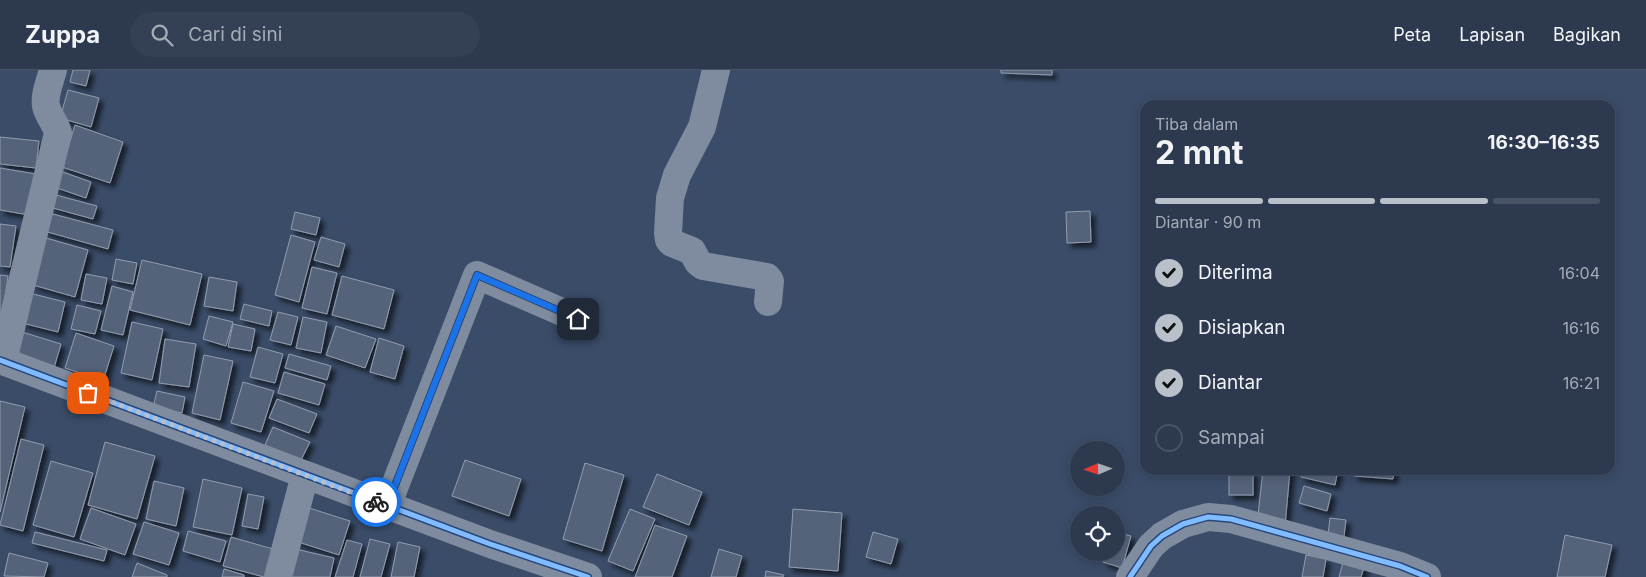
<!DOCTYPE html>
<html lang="id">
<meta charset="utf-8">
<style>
body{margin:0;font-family:Inter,sans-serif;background:#344055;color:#f1f3f6;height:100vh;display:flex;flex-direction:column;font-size:19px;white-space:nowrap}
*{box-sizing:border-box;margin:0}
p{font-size:16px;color:#a6acb6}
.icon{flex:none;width:28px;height:28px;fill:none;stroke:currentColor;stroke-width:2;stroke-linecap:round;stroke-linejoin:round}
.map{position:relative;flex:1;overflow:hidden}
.details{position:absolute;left:1140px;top:30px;width:475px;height:375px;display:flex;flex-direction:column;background:#2c394e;border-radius:15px;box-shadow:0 2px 12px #0003,0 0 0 1px #485366}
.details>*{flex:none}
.needle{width:32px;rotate:268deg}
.controls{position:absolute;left:1070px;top:371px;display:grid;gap:10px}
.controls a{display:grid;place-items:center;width:55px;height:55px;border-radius:50%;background:#2c394e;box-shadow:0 2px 12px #0003,0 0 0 1px #485366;font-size:25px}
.pin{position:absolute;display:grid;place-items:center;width:42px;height:42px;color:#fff;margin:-21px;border-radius:10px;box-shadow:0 2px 8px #0006}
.courier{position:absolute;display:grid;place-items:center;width:50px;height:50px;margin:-25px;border:4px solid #1a73e8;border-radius:50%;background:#fff;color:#222;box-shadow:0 1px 6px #0007}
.head em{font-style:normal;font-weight:700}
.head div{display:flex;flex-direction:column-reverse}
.head{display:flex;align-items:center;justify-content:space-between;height:85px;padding:0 15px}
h1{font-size:32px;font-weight:700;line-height:38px}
.bar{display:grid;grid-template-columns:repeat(4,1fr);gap:8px 5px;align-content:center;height:60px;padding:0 15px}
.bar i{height:6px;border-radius:4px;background:#485366}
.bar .active{background:#bac0ca}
.bar p{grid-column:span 4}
ol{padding:0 15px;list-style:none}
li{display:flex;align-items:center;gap:15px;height:55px}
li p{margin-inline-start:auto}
li .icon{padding:5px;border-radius:50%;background:#bac0ca;color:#111;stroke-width:4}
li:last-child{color:#a6acb6}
li i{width:28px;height:28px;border:2px solid #485366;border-radius:50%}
header{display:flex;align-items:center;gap:30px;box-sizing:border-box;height:70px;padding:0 25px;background:#2c394e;border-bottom:1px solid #485366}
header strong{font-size:24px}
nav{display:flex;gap:28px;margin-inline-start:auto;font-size:18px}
.search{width:350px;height:45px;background:#344055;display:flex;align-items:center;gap:12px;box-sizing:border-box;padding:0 18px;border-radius:28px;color:#a6acb6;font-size:19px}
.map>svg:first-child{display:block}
.building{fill:#54637a;stroke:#919dae;filter:url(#shadow)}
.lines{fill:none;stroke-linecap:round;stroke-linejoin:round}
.minor{stroke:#7f8c9f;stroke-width:28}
.tertiary{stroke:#7f8c9f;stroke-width:28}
.cycleway-casing{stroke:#27477b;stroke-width:8}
.cycleway{stroke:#80bcff;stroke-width:5}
.done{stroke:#bac0ca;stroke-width:5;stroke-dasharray:0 9}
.route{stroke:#1a73e8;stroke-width:6}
</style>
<header>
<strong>Zuppa</strong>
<div class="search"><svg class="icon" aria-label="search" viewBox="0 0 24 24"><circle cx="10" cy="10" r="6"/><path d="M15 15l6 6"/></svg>Cari di sini</div>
<nav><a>Peta</a><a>Lapisan</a><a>Bagikan</a></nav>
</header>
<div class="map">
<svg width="1646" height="507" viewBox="0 0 1646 507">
<defs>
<filter id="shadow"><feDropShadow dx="4.5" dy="4.5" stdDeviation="2.5" flood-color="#0009"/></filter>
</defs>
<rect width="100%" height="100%" fill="#3a4c68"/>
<g class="building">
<polygon points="73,0 90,0 86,16 70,12"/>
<polygon points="1001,0 1052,0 1052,5 1001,3"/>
<polygon points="68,20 99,28 91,57 60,48"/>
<polygon points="75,55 123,72 110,113 62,97"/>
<polygon points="0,67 39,71 36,98 0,94"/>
<polygon points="0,98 36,104 29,145 0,140"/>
<polygon points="60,101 91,112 86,128 54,117"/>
<polygon points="52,124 97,136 93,149 49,137"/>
<polygon points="1090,141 1091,172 1067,173 1066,142"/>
<polygon points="295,142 320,148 316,165 291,159"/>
<polygon points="49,143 113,160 108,179 44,161"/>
<polygon points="0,154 16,156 10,197 0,196"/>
<polygon points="291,165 315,172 299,232 275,225"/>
<polygon points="321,167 345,174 339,197 314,190"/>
<polygon points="46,168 88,180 75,227 33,215"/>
<polygon points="116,189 137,193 133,214 112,210"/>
<polygon points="142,190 202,204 190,255 130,240"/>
<polygon points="312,197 337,203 327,244 302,238"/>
<polygon points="86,204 107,208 102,234 81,230"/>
<polygon points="0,205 8,206 1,256 0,255"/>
<polygon points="342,206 394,220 384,259 332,245"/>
<polygon points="209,207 237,212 233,241 204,236"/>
<polygon points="112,216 133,222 123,265 101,260"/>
<polygon points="29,223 65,232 58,262 22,253"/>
<polygon points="244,234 272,241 269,256 240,249"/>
<polygon points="77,235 101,241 95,264 71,259"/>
<polygon points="278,242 298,247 291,275 270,270"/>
<polygon points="209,246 233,252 226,276 203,269"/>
<polygon points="303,247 327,252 321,283 296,278"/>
<polygon points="132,252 163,259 152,310 121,303"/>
<polygon points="233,254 255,259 251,281 228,277"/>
<polygon points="336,256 376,269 365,298 326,285"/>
<polygon points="22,262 61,274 54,298 15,286"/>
<polygon points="76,263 114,276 103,311 65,298"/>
<polygon points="379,268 404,276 395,309 370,302"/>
<polygon points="165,269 196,274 189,317 159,313"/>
<polygon points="258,277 283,284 275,313 250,307"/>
<polygon points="289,284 331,296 327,310 285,298"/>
<polygon points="204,285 233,291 220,350 192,343"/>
<polygon points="284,302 325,314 319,335 278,323"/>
<polygon points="243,312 274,321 261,362 231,353"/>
<polygon points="157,321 185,327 182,343 153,337"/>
<polygon points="277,329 317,344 309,363 269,348"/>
<polygon points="0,331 25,337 0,442"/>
<polygon points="273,357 310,372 301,390 265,375"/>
<polygon points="21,369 44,375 23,461 0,455"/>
<polygon points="105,372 155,386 137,449 88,435"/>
<polygon points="465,390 521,409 509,446 452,426"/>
<polygon points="51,391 93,403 74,467 33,455"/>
<polygon points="585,393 624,405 602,481 563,469"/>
<polygon points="1263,400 1290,400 1285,456 1257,454"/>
<polygon points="1303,400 1338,400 1335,415 1301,407"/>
<polygon points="1355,400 1394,400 1393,409 1354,406"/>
<rect x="1229" y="402" width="24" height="23"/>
<polygon points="657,404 702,422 689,455 643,437"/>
<polygon points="203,409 242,418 232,465 193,457"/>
<polygon points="154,411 184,418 176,456 146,449"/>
<polygon points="1304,416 1331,424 1327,441 1299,433"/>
<polygon points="248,424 264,427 258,459 242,456"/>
<polygon points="306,437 350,451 339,485 295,471"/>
<polygon points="91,438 136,454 125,485 80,469"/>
<polygon points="630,439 655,449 633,501 608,491"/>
<polygon points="793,439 842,443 838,501 789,497"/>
<polygon points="1330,448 1346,450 1343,475 1327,473"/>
<polygon points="144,452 179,463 169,495 133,484"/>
<polygon points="655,455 687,466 672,507 635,507"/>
<polygon points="188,461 226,471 220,492 183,481"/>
<polygon points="35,462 107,480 104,491 32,473"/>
<polygon points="873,462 898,469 891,494 866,487"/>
<polygon points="1116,462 1131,466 1122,498 1103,492 1106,482 1116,482"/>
<polygon points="1565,465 1612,475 1605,507 1557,507"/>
<polygon points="231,467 280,481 273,507 264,507 223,496"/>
<polygon points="370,469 390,474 381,507 360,507"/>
<polygon points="347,470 362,474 353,507 335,507"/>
<polygon points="398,472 420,477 414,507 391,507"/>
<polygon points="291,478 334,488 330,507 284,507"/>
<polygon points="719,479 742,486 736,507 711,507"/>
<polygon points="9,483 48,493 44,507 4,506"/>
<polygon points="1306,485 1326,489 1323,507 1302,507"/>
<polygon points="1345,485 1366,491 1361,507 1339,507"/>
<polygon points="137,493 167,505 167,507 132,507"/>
<polygon points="224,499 244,505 244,507 222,507"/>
<polygon points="766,501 784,505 783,507 765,507"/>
</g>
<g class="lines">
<g class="minor">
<polyline points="716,0 702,57 677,105 670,128 668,163 669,170 672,173 692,181 698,192 703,196 767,207 770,211 768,232"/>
<path d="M3,291L58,63C56,53 48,46 46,36C44,25 50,11 53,0"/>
<polyline points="387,436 477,205 578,249"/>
<polyline points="278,507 305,405"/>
<polyline points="1130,507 1151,476 1162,466 1183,454 1208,447 1231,449 1400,496 1427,507"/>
</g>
<polyline class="tertiary" points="0,290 490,474 588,507"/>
<g class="cycleway-casing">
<g id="cycleway">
<polyline points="0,290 490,474 588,507"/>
<polyline points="387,436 477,205 578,249"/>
<polyline points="1130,507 1151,476 1162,466 1183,454 1208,447 1231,449 1400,496 1427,507"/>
</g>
</g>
<use href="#cycleway" class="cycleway"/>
</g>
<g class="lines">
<polyline class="done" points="88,323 376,432"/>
<polyline class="route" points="376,432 387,436 477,205 578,249"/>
</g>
</svg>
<div class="controls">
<a><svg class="needle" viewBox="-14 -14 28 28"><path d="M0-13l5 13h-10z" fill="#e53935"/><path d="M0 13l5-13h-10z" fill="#a6acb6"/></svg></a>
<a><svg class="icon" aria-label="locate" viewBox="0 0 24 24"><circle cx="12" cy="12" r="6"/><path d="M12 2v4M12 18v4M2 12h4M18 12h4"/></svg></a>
</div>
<div class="pin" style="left:88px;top:323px;background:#ea580c"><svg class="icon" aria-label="bag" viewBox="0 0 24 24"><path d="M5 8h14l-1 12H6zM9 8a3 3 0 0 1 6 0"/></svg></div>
<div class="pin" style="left:578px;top:249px;background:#1f2937"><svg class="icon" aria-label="home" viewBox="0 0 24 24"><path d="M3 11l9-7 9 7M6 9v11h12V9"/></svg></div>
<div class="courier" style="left:376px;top:432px"><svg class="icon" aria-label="bike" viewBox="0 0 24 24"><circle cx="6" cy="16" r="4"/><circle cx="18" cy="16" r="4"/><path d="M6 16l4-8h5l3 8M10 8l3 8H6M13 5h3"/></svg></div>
<section class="details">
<div class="head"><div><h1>2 mnt</h1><p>Tiba dalam</p></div><em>16:30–16:35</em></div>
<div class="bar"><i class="active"></i><i class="active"></i><i class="active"></i><i></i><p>Diantar · 90 m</p></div>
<ol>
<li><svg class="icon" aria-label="check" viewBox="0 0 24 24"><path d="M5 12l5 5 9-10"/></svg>Diterima<p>16:04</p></li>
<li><svg class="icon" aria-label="check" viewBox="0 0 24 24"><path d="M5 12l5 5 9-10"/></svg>Disiapkan<p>16:16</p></li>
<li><svg class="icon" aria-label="check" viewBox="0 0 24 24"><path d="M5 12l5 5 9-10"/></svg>Diantar<p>16:21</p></li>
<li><i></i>Sampai</li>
</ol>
</section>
</div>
